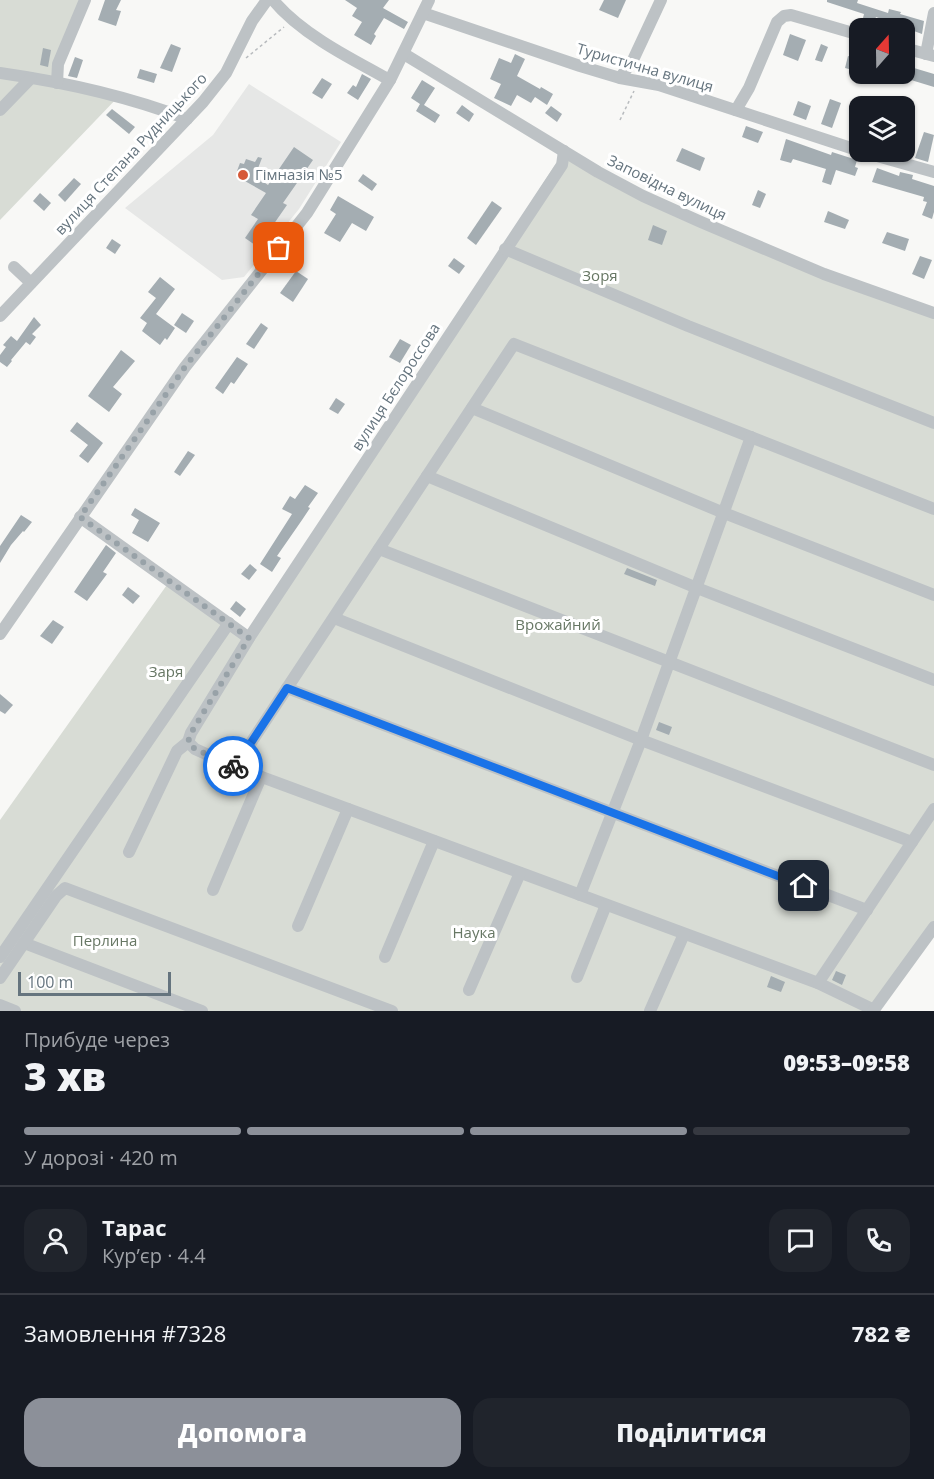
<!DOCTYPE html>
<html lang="uk">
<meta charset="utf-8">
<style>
body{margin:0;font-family:"Open Sans",sans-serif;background:#20242c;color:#f1f3f6;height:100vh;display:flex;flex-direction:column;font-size:22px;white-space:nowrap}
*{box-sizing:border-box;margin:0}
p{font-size:20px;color:#9ea1a6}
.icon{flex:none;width:33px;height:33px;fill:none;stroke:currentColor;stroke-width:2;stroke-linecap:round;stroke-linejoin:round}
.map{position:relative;height:1011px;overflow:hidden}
.details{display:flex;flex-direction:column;background:#171b24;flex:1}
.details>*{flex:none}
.needle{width:39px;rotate:20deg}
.tools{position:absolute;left:849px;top:18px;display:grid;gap:12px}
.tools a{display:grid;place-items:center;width:66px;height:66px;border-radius:12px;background:#171b24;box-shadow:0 2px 4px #0004;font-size:30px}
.scale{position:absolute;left:18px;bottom:15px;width:153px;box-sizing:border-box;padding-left:6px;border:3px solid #65747e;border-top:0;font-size:16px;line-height:21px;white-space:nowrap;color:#65747e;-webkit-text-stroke:4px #fff;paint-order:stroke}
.pin{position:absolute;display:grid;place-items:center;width:51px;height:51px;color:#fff;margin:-26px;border-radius:12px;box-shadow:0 3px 9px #0006}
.courier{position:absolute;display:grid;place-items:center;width:60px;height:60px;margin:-30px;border:4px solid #1a73e8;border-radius:50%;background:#fff;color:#222;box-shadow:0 2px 8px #0007}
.summary em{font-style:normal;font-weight:800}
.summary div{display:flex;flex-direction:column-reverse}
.summary{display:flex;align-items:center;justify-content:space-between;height:102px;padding:0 24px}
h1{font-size:39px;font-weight:800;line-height:45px}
.bar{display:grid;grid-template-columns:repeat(4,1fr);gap:9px 6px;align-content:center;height:72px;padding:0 24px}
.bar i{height:8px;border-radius:4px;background:#363941}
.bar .on{background:#8c9099}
.bar p{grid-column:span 4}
.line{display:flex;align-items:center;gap:15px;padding:0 24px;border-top:2px solid #363941}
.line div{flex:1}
.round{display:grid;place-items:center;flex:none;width:63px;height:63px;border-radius:18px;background:#20242c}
.action{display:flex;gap:12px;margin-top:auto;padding:12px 24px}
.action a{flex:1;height:69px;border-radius:18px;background:#8c9099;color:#fff;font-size:24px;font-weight:800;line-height:69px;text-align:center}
.action a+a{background:#20242c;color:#f1f3f6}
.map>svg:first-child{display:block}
.built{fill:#e6e7e6}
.green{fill:#d8dcd5}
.building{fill:#a4adb2}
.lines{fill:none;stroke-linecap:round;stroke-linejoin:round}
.path{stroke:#b8bbbe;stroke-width:1.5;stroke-dasharray:3 3;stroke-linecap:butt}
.minor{stroke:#bdc2c5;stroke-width:12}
.done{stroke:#98a2a8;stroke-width:6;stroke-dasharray:0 10.8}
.route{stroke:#1a73e8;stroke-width:8}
.poi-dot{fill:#d65938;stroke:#fff;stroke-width:2}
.labels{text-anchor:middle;stroke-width:6;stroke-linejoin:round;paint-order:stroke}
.street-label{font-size:15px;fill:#65747e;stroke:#fff}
.poi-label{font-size:15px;fill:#65747e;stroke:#fff;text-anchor:start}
.park-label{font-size:15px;fill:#677764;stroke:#fff}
</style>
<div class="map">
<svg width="934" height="1011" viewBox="0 0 934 1011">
<rect width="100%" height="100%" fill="#f8f8f6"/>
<polygon class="built" points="249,84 341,142 299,209 244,277 222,280 125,208 213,135"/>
<g class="green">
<polygon points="0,0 85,0 57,83 119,96 0,220"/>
<polygon points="564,151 643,196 934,313 934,927 873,1011 0,1011 0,820 169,582 248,639"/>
</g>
<g class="building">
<polygon points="105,0 121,0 116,10 121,11 116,26 98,20"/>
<polygon points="345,0 389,0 383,8 408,22 404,29 384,18 374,34 376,36 371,45 354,35 362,22 352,16 357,8"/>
<polygon points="604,0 626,0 618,18 599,10"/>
<polygon points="827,0 858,0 857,3 888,13 889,9 901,12 900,14 924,21 922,34 876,17 874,22 863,18 864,14 827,2"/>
<polygon points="790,34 806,40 798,61 783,55"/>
<polygon points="171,44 181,48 172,72 160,68"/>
<polygon points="821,44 828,47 822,62 815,60"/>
<polygon points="43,48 51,50 48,67 40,65"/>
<polygon points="515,54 525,59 517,76 540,89 541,87 553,94 547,105 535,97 531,103 517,95 511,106 494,98 501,84 490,79 499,58 511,63"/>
<polygon points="848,56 859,59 856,71 845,68"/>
<polygon points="75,57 83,60 77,78 68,76"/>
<polygon points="914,68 934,74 934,87 911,80"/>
<polygon points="140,69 157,74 154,83 137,78"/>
<polygon points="362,74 371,79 358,100 347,93 353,85 356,87"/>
<polygon points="322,78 332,84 322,99 312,93"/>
<polygon points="422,80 435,88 424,105 440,115 435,123 416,111 420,104 411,98"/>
<polygon points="830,99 841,103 832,128 821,124"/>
<polygon points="798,101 811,106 806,120 793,115"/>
<polygon points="462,105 474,114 469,122 456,113"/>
<polygon points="551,106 562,114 557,122 545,113"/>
<polygon points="112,109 135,127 129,134 106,115"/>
<polygon points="746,126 763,132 758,143 742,137"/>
<polygon points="924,132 934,135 928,162 915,158"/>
<polygon points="786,139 831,155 832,152 857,160 855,167 858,168 855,176 836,170 831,185 822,182 826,169 793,159 791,163 780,160"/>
<polygon points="294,147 313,160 283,203 287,205 271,228 268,226 255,245 245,238 258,219 251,215 266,193 243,180 245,174 237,171 240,163 244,164 246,159 255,162 258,157 262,158 255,176 268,185"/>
<polygon points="682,148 705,158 700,171 676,161"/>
<polygon points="877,168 899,176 900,172 913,175 912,179 934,186 934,212 932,219 922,215 927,202 923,201 924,197 872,182"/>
<polygon points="363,174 377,184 372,191 358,181"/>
<polygon points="74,178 81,184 65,202 58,195"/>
<polygon points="758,190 766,194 760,208 752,205"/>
<polygon points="40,193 51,203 44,211 33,201"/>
<polygon points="338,196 374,217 366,231 352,223 340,242 324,233 336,214 330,210"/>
<polygon points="492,201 502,208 476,245 467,238"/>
<polygon points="828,211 849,220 845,229 824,222"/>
<polygon points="653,225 667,231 662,245 648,240"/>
<polygon points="887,232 909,239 905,251 882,243"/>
<polygon points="112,239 121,245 115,254 106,248"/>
<polygon points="920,256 932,260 924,279 912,274"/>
<polygon points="454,258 465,266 459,274 448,266"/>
<polygon points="296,271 308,279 293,302 280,293"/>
<polygon points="160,277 175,289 156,314 175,328 167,340 165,338 160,345 142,331 147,323 140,318 156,298 148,292"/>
<polygon points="182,313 194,321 186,333 174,325"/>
<polygon points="34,317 41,325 32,334 36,337 30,345 26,342 11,360 12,361 7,367 0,362 0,355 6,347 3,345 11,336 17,341"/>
<polygon points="261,323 268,328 254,349 246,344"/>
<polygon points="400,339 411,345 400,363 389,357"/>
<polygon points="121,350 135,361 113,387 122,394 109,412 88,396"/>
<polygon points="237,357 248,364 234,384 231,382 223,394 215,388"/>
<polygon points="336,398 345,404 338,414 329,409"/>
<polygon points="77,422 103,443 88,463 79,456 88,445 70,431"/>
<polygon points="188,451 195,455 180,476 174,472"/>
<polygon points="305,485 318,493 308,507 310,508 302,520 277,556 281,558 272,572 260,564 292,514 282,509 290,496 295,499"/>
<polygon points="135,508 160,523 148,542 132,533 139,520 131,515"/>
<polygon points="21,515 32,522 24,532 23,531 11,545 0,563 0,546"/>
<polygon points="106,545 116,553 103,572 107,574 87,601 74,592"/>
<polygon points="250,564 257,570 249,580 241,574"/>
<polygon points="627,568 657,580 655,586 624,574"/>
<polygon points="128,587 140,596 133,604 122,595"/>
<polygon points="236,601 246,609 240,617 230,609"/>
<polygon points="53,620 64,627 52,644 40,636"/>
<polygon points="0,694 13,705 5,714 0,711"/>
<polygon points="659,722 672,727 669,735 656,730"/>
<polygon points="836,971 846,975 842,985 832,980"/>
<polygon points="771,976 785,982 781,992 767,987"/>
</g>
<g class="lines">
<g class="path">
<polyline points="246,58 284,27"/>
<polyline points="620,120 634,91"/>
</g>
<g class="minor">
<path d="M273,0C301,34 351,59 390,80"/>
<polyline points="423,13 580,66 620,78 659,85 860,151"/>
<polyline points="904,48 934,56"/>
<polyline points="404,54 598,172 643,196 701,222 824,274 934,313"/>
<polyline points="926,54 934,13"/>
<path d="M0,73C63,82 127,96 187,119"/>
<polyline points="620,78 633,60 661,0"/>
<polyline points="57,83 58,64 85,0"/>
<polyline points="0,110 31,78"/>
<polyline points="736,110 749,88 777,22 784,16 791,15 860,35"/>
<polyline points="564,151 562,165 249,638 191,733 188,742 195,749 235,767 818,983 874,1010"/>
<polyline points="863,152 934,172"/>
<polyline points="505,249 688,326 934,423"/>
<polyline points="14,267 31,283"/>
<polyline points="0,316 203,102 226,73 252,21 267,0"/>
<polyline points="472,408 724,513 934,595"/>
<polyline points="427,476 697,588 934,680"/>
<polyline points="80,517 249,638"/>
<polyline points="379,549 934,765"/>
<polyline points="334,618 641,740 912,842"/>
<polyline points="0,634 185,367 307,213 390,80 429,0"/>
<polyline points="287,688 867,910"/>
<polyline points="235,767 514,344 934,509"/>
<polyline points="129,852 177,751 188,742"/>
<polyline points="213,890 261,777"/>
<polyline points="580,895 641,740 751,437"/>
<polyline points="298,926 348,809"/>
<polyline points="24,943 202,1011"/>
<polyline points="0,957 229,623"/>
<polyline points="385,957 434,841"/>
<polyline points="577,977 606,905"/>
<polyline points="0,978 56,896 65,888 392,1011"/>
<polyline points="818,983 934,809"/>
<polyline points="469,990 520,873"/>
<polyline points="0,1005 15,1011"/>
<polyline points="650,1011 684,934"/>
<polyline points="873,1011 934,927"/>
</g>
</g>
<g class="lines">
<polyline class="done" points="233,766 195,749 188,742 191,733 249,638 80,517 185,367 279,248"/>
<polyline class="route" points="233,766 235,767 287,688 804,886"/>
</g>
<circle class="poi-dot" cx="243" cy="175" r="6"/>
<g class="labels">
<g class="street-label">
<text transform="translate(645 68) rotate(16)" y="5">Туристична вулиця</text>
<text transform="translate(131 154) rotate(-47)" y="5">вулиця Степана Рудницького</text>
<text transform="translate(667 188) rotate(26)" y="5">Заповідна вулиця</text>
<text transform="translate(396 387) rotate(-57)" y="5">вулиця Бєлороссова</text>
</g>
<g class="poi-label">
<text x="255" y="180">Гімназія №5</text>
</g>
<g class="park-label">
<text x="600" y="281">Зоря</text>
<text x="558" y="630">Врожайний</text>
<text x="166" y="677">Заря</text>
<text x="474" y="938">Наука</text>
<text x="105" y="946">Перлина</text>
</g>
</g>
</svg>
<div class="tools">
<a><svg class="needle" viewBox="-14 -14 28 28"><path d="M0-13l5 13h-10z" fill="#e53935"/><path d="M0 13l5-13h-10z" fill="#9ea1a6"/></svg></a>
<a><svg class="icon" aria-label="layers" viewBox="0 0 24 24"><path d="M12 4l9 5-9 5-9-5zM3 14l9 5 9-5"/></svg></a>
</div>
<div class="scale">100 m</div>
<div class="pin" style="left:279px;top:248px;background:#ea580c"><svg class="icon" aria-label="bag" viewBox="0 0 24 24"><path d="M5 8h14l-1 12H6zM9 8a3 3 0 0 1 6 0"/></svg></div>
<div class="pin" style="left:804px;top:886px;background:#1f2937"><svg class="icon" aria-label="home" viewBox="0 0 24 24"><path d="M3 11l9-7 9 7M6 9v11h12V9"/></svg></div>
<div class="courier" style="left:233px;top:766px"><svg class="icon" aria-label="bike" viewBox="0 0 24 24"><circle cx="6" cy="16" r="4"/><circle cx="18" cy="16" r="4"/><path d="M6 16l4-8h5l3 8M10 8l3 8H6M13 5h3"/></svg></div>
</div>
<section class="details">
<div class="summary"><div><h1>3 хв</h1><p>Прибуде через</p></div><em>09:53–09:58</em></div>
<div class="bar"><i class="on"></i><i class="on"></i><i class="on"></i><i></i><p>У дорозі · 420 m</p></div>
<div class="line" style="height:108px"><a class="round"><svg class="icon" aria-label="person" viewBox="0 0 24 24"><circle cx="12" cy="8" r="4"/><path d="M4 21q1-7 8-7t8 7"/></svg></a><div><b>Тарас</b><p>Кур’єр · 4.4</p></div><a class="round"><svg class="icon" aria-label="chat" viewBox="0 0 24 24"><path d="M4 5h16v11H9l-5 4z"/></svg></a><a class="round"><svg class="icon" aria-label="phone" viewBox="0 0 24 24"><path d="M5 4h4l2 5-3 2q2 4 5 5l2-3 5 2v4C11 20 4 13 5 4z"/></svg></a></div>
<div class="line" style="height:78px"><div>Замовлення #7328</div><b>782 ₴</b></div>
<div class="action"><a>Допомога</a><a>Поділитися</a></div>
</section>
